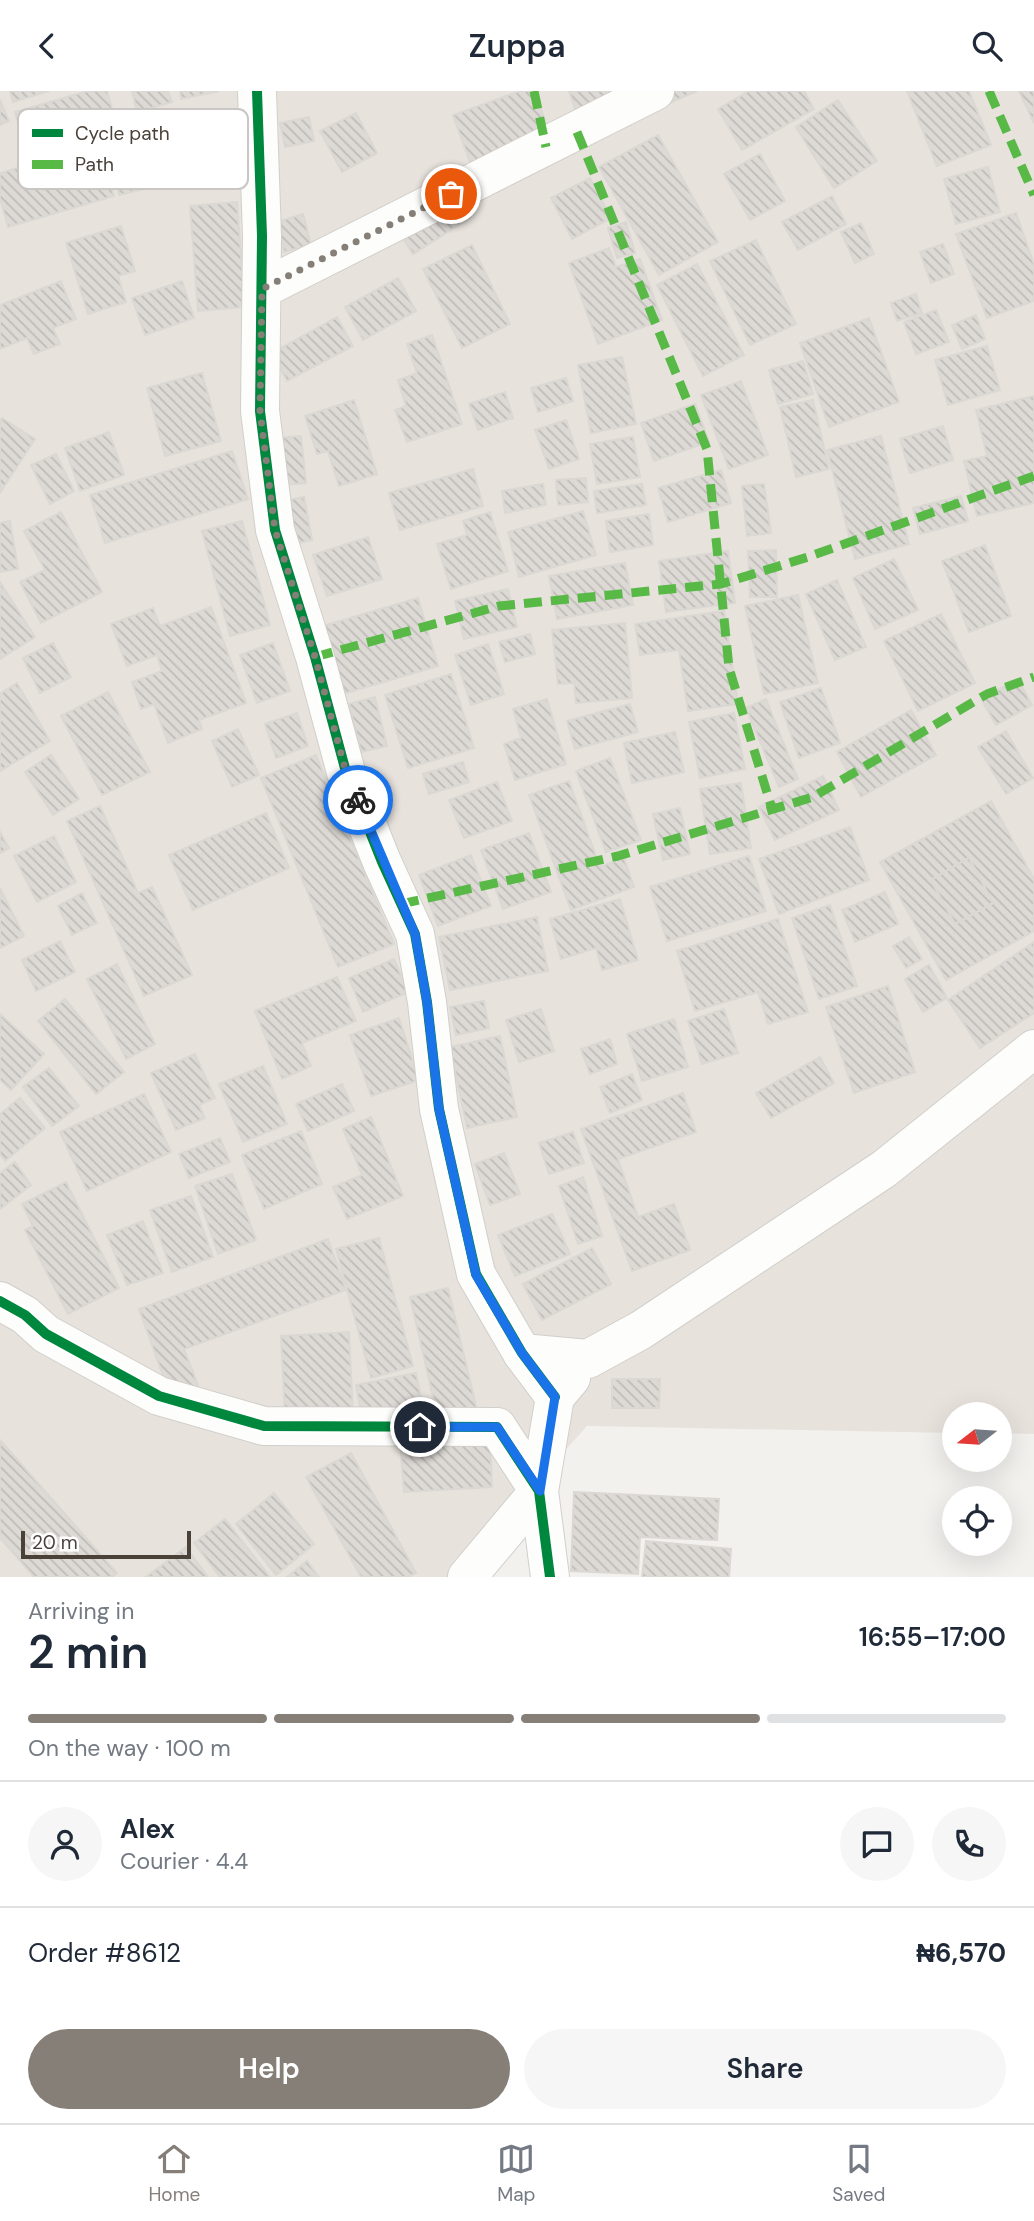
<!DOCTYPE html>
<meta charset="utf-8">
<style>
body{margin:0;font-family:"DM Sans",sans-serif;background:#f6f6f7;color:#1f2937;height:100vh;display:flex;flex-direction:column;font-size:26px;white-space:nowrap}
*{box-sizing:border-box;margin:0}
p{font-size:23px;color:#747a83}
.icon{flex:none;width:38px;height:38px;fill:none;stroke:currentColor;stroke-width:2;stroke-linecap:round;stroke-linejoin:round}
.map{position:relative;height:1486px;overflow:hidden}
.drawer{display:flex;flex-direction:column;background:#fff;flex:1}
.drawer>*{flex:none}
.needle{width:46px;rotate:253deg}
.fabs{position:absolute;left:942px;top:1311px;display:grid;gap:14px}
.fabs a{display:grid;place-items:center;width:70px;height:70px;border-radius:50%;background:#fff;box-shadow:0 7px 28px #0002;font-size:35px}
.scale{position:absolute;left:21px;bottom:18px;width:170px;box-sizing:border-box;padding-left:7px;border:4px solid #4a4139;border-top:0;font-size:19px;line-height:24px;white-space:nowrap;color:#4a4139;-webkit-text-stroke:5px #fff;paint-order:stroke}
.pin{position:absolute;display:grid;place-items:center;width:60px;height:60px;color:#fff;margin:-30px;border:4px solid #fff;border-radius:50%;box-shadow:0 2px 7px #0007}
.courier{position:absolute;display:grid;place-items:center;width:70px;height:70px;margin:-35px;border:5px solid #1a73e8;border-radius:50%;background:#fff;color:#222;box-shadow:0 2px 9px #0007}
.headline em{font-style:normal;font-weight:600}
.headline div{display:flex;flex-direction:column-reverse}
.headline{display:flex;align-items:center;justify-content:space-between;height:119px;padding:0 28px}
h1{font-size:46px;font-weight:600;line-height:52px}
.bar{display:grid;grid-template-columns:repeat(4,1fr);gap:10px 7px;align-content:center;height:84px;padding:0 28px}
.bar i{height:9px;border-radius:5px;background:#e0e1e3}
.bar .current{background:#857f78}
.bar p{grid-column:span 4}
.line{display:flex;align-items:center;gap:18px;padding:0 28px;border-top:2px solid #e0e1e3}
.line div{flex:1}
.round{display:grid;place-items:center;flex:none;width:74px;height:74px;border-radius:37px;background:#f6f6f7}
.primary-button{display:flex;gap:14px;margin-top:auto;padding:14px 28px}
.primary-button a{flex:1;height:80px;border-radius:42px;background:#857f78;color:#fff;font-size:28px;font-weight:600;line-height:80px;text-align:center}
.primary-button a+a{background:#f6f6f7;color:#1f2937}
header{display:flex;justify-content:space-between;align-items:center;height:91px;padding:0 28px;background:#fff;font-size:32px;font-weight:600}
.tabs{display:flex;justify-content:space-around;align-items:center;height:98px;border-top:2px solid #e0e1e3;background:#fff;font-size:19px;color:#747a83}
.tabs a{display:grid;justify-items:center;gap:4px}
.tabs .current{color:#857f78}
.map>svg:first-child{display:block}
.residential{fill:#e7e2dc}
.building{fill:url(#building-back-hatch);stroke:#dbd8d4;stroke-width:2;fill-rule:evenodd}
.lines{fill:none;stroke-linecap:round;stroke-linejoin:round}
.minor-casing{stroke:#d1cfcb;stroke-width:40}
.minor{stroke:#fdfdfc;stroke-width:38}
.quiet{stroke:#58b947;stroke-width:9;stroke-dasharray:18 9;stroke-linecap:butt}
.cycleway-casing{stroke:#fff;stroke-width:15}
.cycleway{stroke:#00873e;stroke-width:10}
.done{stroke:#857f78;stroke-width:7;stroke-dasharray:0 12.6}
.route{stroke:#1a73e8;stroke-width:9}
.key{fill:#fff;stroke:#c9c6c4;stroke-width:2}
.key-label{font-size:19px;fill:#4a4139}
</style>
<header><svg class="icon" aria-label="back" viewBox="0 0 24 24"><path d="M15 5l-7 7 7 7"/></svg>Zuppa<svg class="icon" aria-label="search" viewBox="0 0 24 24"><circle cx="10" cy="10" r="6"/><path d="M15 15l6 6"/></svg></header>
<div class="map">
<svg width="1034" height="1486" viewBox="0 0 1034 1486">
<defs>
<pattern id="building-back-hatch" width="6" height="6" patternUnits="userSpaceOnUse" patternTransform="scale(1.75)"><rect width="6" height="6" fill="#dddad6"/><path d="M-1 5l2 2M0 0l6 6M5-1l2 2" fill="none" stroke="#bfbcb8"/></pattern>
</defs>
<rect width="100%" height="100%" fill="#f3f1ee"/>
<polygon class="residential" points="0,0 1034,0 1034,1343 999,1342 999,1323 954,1323 954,1342 587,1335 452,1486 0,1486"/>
<g class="building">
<polygon points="10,0 49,0 13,11"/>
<polygon points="88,0 107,0 118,38 27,64 15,21"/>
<polygon points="132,0 168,0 172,11 137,21"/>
<polygon points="180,0 219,0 181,8"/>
<polygon points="520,0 535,0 553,54 474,83 453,24"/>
<polygon points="569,0 619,0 631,34 586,50"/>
<polygon points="637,0 697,0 647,22"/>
<polygon points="749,0 804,0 814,18 742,59 718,18"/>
<polygon points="907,0 969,0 991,54 937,75"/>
<polygon points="1019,0 1034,0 1034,32"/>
<polygon points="0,9 9,30 0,34"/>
<polygon points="838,9 877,70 834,97 796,36"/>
<polygon points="356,22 377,62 342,81 320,40"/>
<polygon points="309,26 314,50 285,56 280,32"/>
<polygon points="169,39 182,89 119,104 107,54"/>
<polygon points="658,44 718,151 659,184 599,76"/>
<polygon points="99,53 114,105 8,136 0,107 0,82"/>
<polygon points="760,63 785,110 750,129 724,83"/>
<polygon points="988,76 1000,121 956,133 944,88"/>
<polygon points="590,87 611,127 572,148 551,107"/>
<polygon points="453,100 470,127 413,163 395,135"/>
<polygon points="832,105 846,133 798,159 782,131"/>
<polygon points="237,111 245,216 198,220 190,115"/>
<polygon points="1016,122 1034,173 1034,210 987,227 956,143"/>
<polygon points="303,123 311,154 284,161 277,131"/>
<polygon points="626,131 635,162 617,167 608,137"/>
<polygon points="861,132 874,163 855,172 841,141"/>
<polygon points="121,135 135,180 118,185 126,211 88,223 66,152"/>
<polygon points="756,149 796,233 750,254 710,170"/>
<polygon points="943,153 954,183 931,192 920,161"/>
<polygon points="472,154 510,233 462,257 423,178"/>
<polygon points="609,157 616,176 640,168 662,229 598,253 569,172"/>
<polygon points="697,173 744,264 703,285 657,194"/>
<polygon points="398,187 416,220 363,249 345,216"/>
<polygon points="61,190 76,228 53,237 60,253 34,263 27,247 0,258 0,214"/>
<polygon points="182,190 194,227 145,244 132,207"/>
<polygon points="916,203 922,222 897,230 891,212"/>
<polygon points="936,219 949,251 916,263 904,231"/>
<polygon points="976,224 985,248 962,258 952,234"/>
<polygon points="337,226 353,255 287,290 272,262"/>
<polygon points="869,227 899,311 829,336 800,252"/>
<polygon points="432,244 462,333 407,351 395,319 406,315 398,289 417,282 407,253"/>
<polygon points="987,255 1000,299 948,314 935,269"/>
<polygon points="622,266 636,333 591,342 578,274"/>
<polygon points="803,270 813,303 778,313 769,279"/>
<polygon points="202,282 221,350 165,365 147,297"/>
<polygon points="566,287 573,310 538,321 531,297"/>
<polygon points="741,290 768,364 729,378 701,304"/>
<polygon points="505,301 513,327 478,339 469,313"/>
<polygon points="1034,305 1034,412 977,425 964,370 987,365 976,319"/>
<polygon points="354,309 377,383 339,395 328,360 317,363 305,325"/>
<polygon points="813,309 829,378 796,386 780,316"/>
<polygon points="695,313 709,351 654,370 641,332"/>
<polygon points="2,327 35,348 0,402 0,330"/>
<polygon points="566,329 579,368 549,378 535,339"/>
<polygon points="943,335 953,369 910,382 900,348"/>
<polygon points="109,341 124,384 80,400 65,357"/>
<polygon points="301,345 306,392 284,394 278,347"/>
<polygon points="881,345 909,453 855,468 827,359"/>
<polygon points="633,346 640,386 597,393 590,353"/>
<polygon points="232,360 248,408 105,452 90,404"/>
<polygon points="56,363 74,400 50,413 31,374"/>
<polygon points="473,378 483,415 400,439 389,402"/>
<polygon points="721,379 731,412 668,431 658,397"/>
<polygon points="586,387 588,411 558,414 556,389"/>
<polygon points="543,393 546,414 505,422 502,400"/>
<polygon points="642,393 646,414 597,422 594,400"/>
<polygon points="764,393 771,442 747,445 742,395"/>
<polygon points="961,405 968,430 920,443 913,417"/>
<polygon points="304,406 312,449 291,454 283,410"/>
<polygon points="583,420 596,464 519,486 508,441"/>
<polygon points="61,421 102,501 41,532 20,491 45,479 24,440"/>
<polygon points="490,421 508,480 451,498 437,453 467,444 463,430"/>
<polygon points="649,423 653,454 610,461 606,430"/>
<polygon points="10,430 18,478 0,481 0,432"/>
<polygon points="242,430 270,534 230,545 202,440"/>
<polygon points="368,446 382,488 327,505 313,464"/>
<polygon points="985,454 1011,525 969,541 942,470"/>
<polygon points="776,459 777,506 750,506 748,460"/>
<polygon points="728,460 735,512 666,521 659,470"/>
<polygon points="894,468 918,519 875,538 853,487"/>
<polygon points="625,472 633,514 557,528 549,485"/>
<polygon points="837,489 866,556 835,569 806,503"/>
<polygon points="0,491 35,546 0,568"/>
<polygon points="508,498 517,536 464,548 455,510"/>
<polygon points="798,504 818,592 764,603 745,515"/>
<polygon points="418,507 438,575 343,603 323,535"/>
<polygon points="211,516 246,612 199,629 202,638 168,652 154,613 141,618 132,591 162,580 157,564 127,575 111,533 153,517 160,535"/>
<polygon points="724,520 738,613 688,620 679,559 640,564 635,533"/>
<polygon points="941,523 975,592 918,620 884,550"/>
<polygon points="625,532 632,607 576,612 574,592 558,593 552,539"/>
<polygon points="530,543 535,563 505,571 499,551"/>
<polygon points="53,552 71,586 40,602 23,567"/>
<polygon points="273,552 290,600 257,612 240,564"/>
<polygon points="488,553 504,603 471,614 455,564"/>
<polygon points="451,583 474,657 408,677 385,604"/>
<polygon points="1018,588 1032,614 996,634 981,608"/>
<polygon points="17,592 50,650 0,680 0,603"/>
<polygon points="821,597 840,652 799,667 780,611"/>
<polygon points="108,601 150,681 102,704 61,625"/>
<polygon points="375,606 387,655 361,661 349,613"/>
<polygon points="547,608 566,673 515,689 504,653 521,647 513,618"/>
<polygon points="766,608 798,688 779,696 746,617"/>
<polygon points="630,613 638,641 575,658 567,630"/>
<polygon points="911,619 936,664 861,706 837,661"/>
<polygon points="297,622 308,655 276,667 265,633"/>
<polygon points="734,622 745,678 700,687 689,631"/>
<polygon points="238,638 259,684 232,696 212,650"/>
<polygon points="1006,640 1033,687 1006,703 978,656"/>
<polygon points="675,641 684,681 632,692 624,652"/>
<polygon points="51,664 79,708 53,724 25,681"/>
<polygon points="316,664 394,853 338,876 261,687"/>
<polygon points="610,667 641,749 606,761 576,680"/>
<polygon points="463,671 469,691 429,703 423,683"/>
<polygon points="823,685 839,719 775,749 759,716"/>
<polygon points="569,690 600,776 624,767 634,796 571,819 529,704"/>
<polygon points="497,691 512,730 464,747 449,709"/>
<polygon points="741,692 751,757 710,763 700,698"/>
<path d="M991,710L1034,788V840L946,889L880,771ZM969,767L993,812L955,833L931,789Z"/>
<polygon points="100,715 138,802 152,796 192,884 144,905 67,730"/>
<polygon points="680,717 690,763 663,769 653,723"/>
<polygon points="266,722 289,777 193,819 169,764"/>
<polygon points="850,736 869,789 779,823 759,768"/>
<polygon points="0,741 9,757 0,762"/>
<polygon points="529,742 551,801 503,818 481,759"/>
<polygon points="54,745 76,791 37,811 14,765"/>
<polygon points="471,764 491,815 438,835 419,784"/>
<polygon points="749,765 766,820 667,850 650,796"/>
<polygon points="969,767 993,812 955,833 931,789"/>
<polygon points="0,797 24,845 0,857"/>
<polygon points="885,801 898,833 855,851 842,819"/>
<polygon points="82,802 97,832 72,844 58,815"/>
<polygon points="620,808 638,869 602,879 596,857 561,868 550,828"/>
<polygon points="830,814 857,895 819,908 792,827"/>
<polygon points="537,826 548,880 450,899 439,846"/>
<polygon points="778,828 808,921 768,933 758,901 695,920 677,860"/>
<polygon points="909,846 922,868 906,877 893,855"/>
<polygon points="60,850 75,881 36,900 22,869"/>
<polygon points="1034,851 1034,922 980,957 948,909"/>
<polygon points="394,868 408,901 363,921 349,887"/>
<polygon points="117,873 155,953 126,968 87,888"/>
<polygon points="929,874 947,907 923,921 905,888"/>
<polygon points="337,886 356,930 302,952 311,975 282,988 255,920"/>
<polygon points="888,895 915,981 854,1002 826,916"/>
<polygon points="65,908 124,981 96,1003 38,930"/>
<polygon points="484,910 489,937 456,944 450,916"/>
<polygon points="541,918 554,960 519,971 506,929"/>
<polygon points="724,918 738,962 702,973 688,930"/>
<polygon points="0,923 44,963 11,999 0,989"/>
<polygon points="399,927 419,989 371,1005 350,944"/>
<polygon points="674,928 688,976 642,990 627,943"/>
<polygon points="500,945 517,1026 467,1037 450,956"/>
<polygon points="610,948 617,973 590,983 581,958"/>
<polygon points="195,963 215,1007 199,1014 205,1027 176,1039 151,982"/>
<polygon points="820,966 834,992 771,1027 756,1002"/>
<polygon points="263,975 287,1033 243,1051 219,993"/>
<polygon points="49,977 79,1015 52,1035 23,996"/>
<polygon points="632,983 642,1009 610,1022 600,996"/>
<polygon points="342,993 354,1020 308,1040 296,1013"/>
<polygon points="683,1002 696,1041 618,1068 638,1126 674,1113 690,1159 632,1180 581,1038"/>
<polygon points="144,1003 171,1061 87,1100 60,1041"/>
<polygon points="20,1007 45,1037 5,1070 0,1063 0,1023"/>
<polygon points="371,1026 403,1105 347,1128 333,1096 362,1084 343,1038"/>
<polygon points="301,1040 322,1093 264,1118 242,1064"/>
<polygon points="573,1041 584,1072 549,1083 539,1052"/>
<polygon points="220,1047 230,1071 189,1087 179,1063"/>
<polygon points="504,1062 520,1103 490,1114 475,1073"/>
<polygon points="15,1071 31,1094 0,1118 0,1082"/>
<polygon points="232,1083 256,1149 218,1163 195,1095"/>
<polygon points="583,1086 602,1145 578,1153 559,1095"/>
<polygon points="66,1091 119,1197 68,1223 25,1139 33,1135 22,1113"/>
<polygon points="191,1105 213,1166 172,1181 150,1119"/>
<polygon points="552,1123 570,1163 515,1185 498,1144"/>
<polygon points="143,1130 163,1182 127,1194 107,1144"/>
<polygon points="379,1147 413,1275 371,1287 336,1158"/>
<polygon points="328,1148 346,1199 184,1258 198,1294 170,1304 139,1218"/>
<polygon points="592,1157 611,1193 542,1229 523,1193"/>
<polygon points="448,1197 478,1323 439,1332 410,1206"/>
<polygon points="349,1241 353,1323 285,1326 281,1245"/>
<polygon points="416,1282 423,1317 362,1328 356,1294"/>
<polygon points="612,1288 660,1288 659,1317 612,1317"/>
<polygon points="490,1346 492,1396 404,1401 400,1351"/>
<polygon points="0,1349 117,1482 112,1486 34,1486 0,1447"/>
<polygon points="351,1362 416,1482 408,1486 361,1486 306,1386"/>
<polygon points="574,1401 719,1408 717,1449 640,1446 638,1483 571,1480"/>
<polygon points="274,1402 314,1453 276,1484 236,1433"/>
<polygon points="225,1428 270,1486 220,1486 194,1452"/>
<polygon points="646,1450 731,1458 729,1486 642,1486"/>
<polygon points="186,1456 208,1486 146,1486"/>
<polygon points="307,1470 319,1486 287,1486"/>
</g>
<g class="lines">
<g class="minor-casing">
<g id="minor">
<polyline points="257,0 262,145 260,320 275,439 315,566 346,681 382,771 415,843 427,911 439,1018 476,1183 522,1262 555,1306"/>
<polyline points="262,198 655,0"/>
<polyline points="0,1210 25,1224 46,1243 159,1305 264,1335 497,1336 539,1400 550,1486"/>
<polyline points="522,1262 588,1268 641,1239 884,1078 1034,958"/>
<polyline points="467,1486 539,1400 555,1306 571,1287"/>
</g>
</g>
<use href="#minor" class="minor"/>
<g class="quiet">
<polyline points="534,0 546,56"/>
<polyline points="989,0 1034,104"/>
<polyline points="577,41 707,358 729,577 772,718"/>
<polyline points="315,566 499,515 721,493 808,466 1034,385"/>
<polyline points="401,813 618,765 813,706 987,603 1034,586"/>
</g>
<g class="cycleway-casing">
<g id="cycleway">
<polyline points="257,0 262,145 260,320 275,439 315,566 346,681 382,771 415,843 427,911 439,1018 476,1183 522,1262 555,1306"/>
<polyline points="0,1210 25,1224 46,1243 159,1305 264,1335 497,1336 539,1400 550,1486"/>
</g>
</g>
<use href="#cycleway" class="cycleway"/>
</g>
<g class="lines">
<polyline class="done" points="358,709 346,681 315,566 275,439 260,320 262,198 451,103"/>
<polyline class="route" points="358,709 415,843 427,911 439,1018 476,1184 522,1262 555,1306 540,1400 497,1336 420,1336"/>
</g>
<rect x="18" y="18" width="230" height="80" rx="10" class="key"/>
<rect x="32" y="38" width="31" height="8" fill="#00873e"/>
<rect x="32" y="69" width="31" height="9" fill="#58b947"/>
<g class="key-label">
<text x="75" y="49">Cycle path</text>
<text x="75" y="80">Path</text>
</g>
</svg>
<div class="fabs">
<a><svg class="needle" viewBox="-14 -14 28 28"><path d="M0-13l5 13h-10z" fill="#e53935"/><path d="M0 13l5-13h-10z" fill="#747a83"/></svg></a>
<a><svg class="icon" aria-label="locate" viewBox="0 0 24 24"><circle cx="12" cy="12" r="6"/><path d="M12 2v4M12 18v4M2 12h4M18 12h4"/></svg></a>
</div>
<div class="scale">20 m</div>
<div class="pin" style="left:451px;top:103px;background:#ea580c"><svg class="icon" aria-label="bag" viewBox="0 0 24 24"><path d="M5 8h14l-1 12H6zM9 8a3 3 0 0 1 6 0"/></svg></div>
<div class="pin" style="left:420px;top:1336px;background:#1f2937"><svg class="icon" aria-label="home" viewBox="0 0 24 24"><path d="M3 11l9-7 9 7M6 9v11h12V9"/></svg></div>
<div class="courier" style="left:358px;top:709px"><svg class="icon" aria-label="bike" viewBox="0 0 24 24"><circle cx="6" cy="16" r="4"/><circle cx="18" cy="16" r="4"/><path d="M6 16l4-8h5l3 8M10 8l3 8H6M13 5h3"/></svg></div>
</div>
<section class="drawer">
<div class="headline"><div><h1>2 min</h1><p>Arriving in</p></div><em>16:55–17:00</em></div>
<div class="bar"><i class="current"></i><i class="current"></i><i class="current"></i><i></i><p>On the way · 100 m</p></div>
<div class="line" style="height:126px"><a class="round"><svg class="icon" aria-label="person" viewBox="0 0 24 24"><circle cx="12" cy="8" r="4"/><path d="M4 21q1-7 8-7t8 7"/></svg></a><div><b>Alex</b><p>Courier · 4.4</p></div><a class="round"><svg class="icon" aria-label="chat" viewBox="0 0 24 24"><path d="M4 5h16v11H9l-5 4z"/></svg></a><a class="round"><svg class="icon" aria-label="phone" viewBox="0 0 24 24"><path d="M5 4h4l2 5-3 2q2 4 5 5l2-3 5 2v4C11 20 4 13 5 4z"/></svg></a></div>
<div class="line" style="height:91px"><div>Order #8612</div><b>₦6,570</b></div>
<div class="primary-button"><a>Help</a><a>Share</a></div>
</section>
<nav class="tabs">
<a class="current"><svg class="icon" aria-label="home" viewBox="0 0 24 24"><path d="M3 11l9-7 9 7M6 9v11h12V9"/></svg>Home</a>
<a><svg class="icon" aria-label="map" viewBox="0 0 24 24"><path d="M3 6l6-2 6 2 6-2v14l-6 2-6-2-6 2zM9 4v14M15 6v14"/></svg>Map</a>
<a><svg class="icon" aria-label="saved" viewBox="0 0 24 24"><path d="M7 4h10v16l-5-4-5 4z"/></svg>Saved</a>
</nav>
